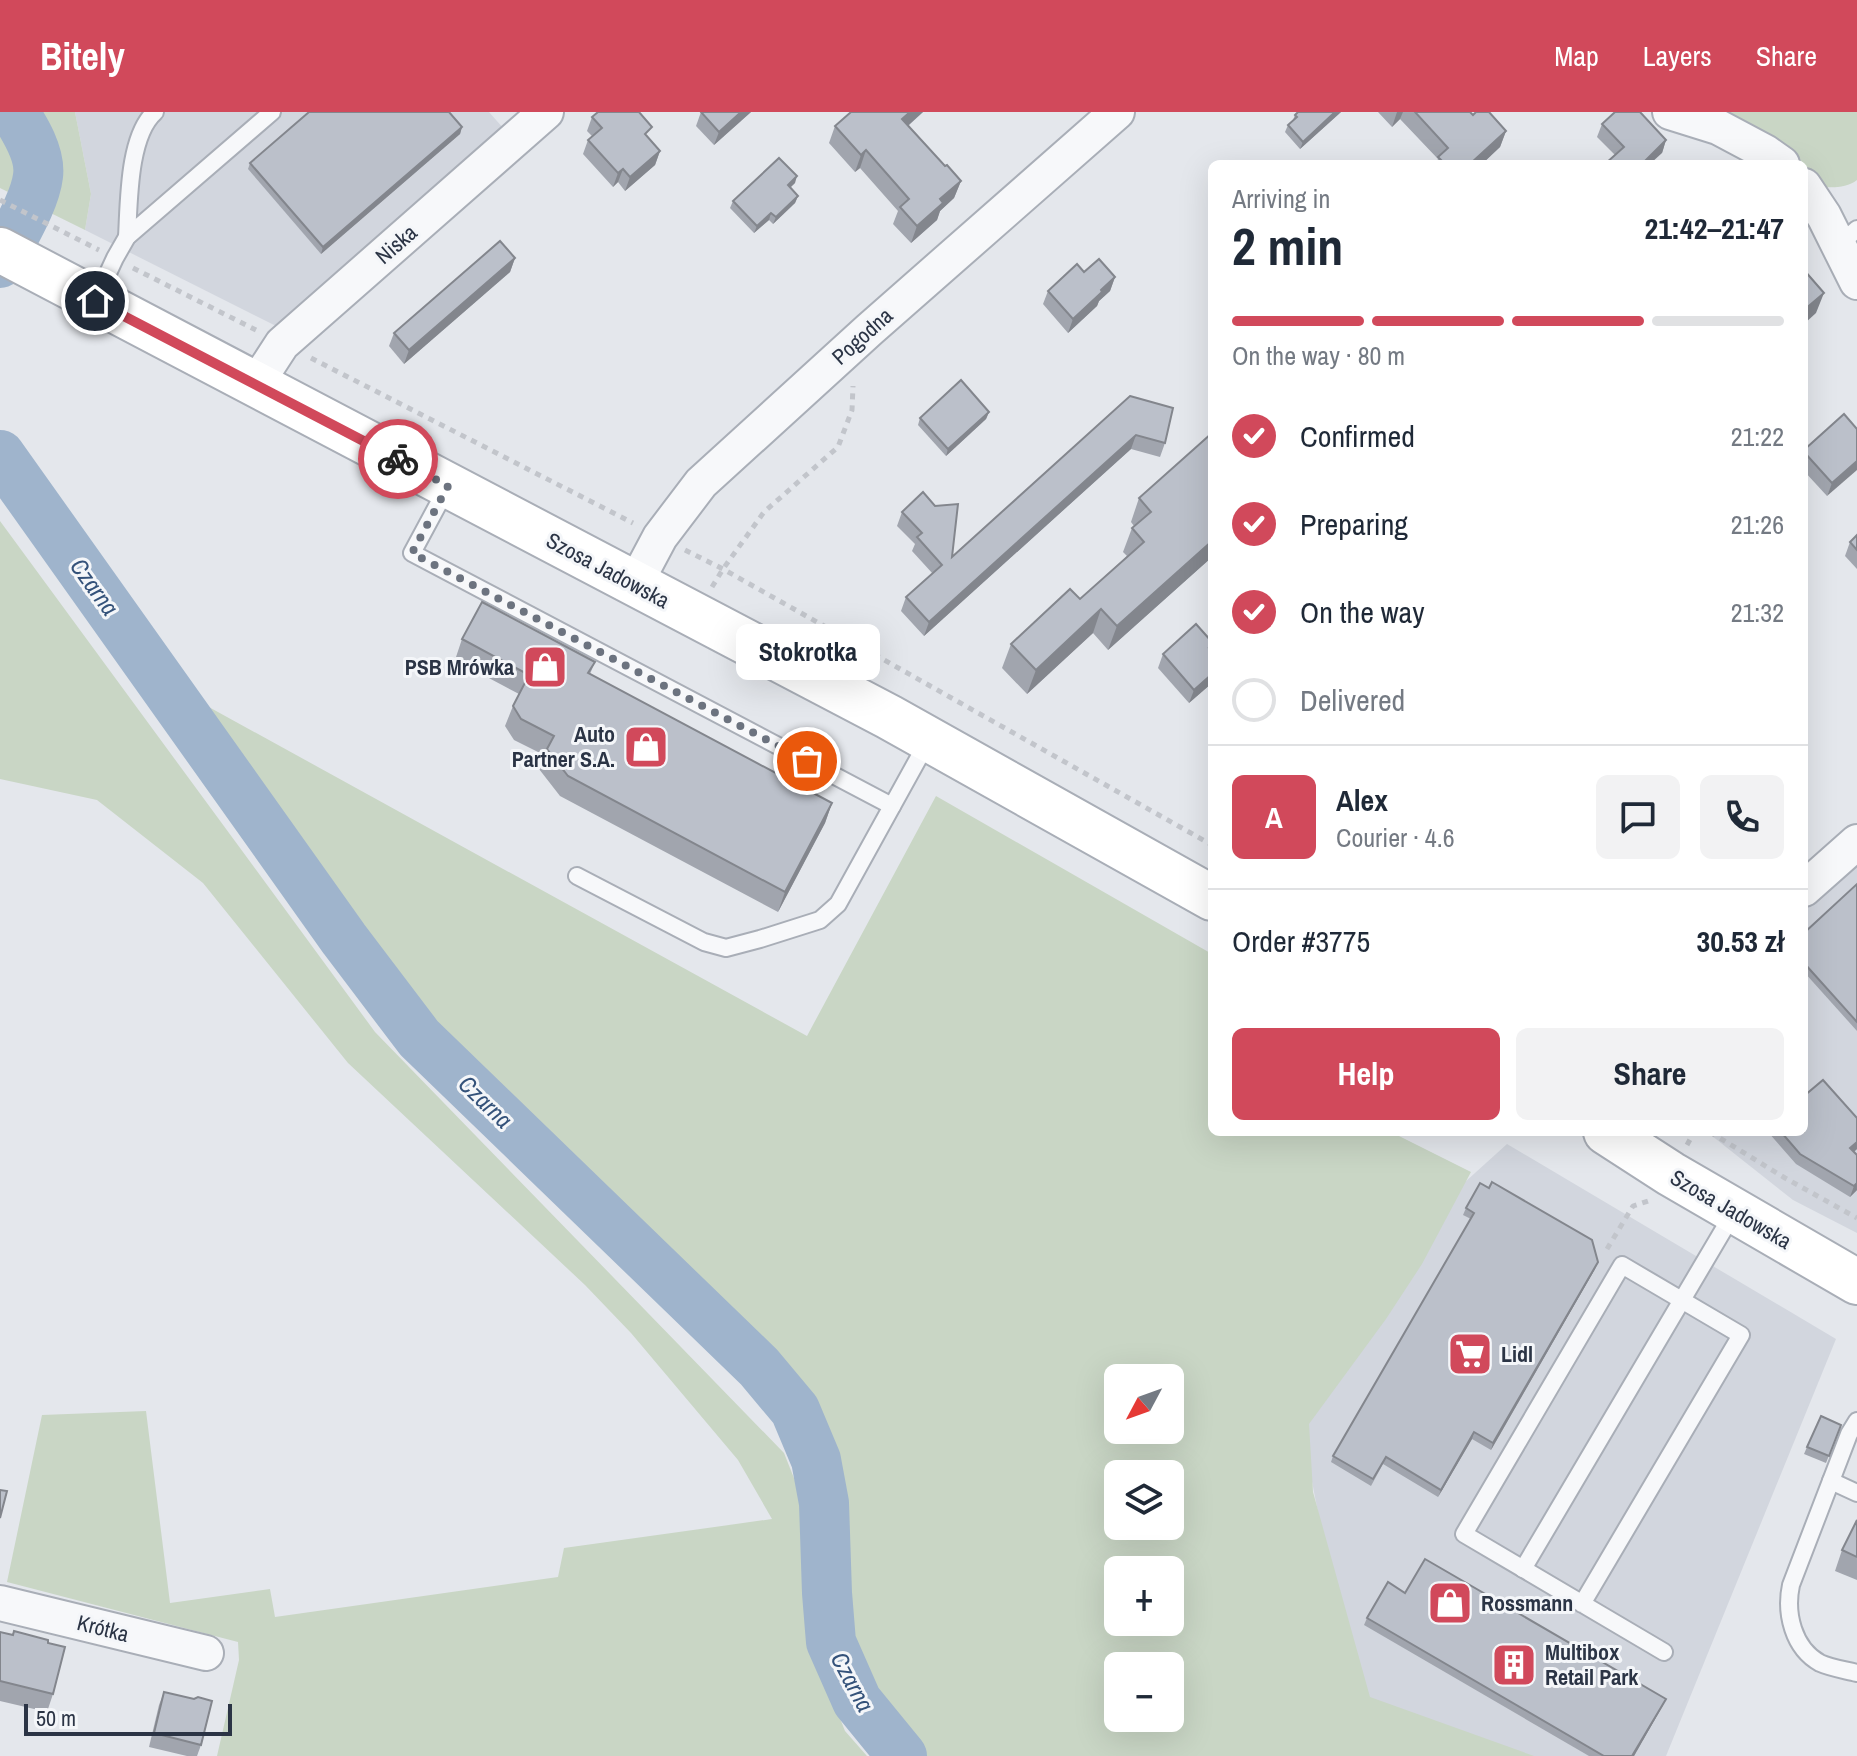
<!DOCTYPE html>
<meta charset="utf-8">
<style>
body{margin:0;font-family:"Archivo Narrow",sans-serif;background:#f2f2f3;color:#1f2937;height:100vh;display:flex;flex-direction:column;font-size:30px;white-space:nowrap}
*{box-sizing:border-box;margin:0}
p{font-size:26px;color:#747a83}
.icon{flex:none;width:44px;height:44px;fill:none;stroke:currentColor;stroke-width:2;stroke-linecap:round;stroke-linejoin:round}
.map{position:relative;flex:1;overflow:hidden}
.panel{position:absolute;left:1208px;top:48px;width:600px;height:976px;display:flex;flex-direction:column;background:#fff;border-radius:12px;box-shadow:0 8px 32px #0002}
.panel>*{flex:none}
.needle{width:52px;rotate:229deg}
.controls{position:absolute;left:1104px;top:1252px;display:grid;gap:16px}
.controls a{display:grid;place-items:center;width:80px;height:80px;border-radius:12px;background:#fff;box-shadow:0 8px 32px #0002;font-size:40px}
.scale{position:absolute;left:24px;bottom:20px;width:208px;box-sizing:border-box;padding-left:8px;border:4px solid #2b3445;border-top:0;font-size:22px;line-height:28px;white-space:nowrap;color:#2b3445;-webkit-text-stroke:6px #f4f6f9;paint-order:stroke}
.pin{position:absolute;display:grid;place-items:center;width:68px;height:68px;color:#fff;margin:-34px;border:4px solid #fff;border-radius:50%;box-shadow:0 2px 8px #0007}
.courier{position:absolute;display:grid;place-items:center;width:80px;height:80px;margin:-40px;border:6px solid #d1495b;border-radius:50%;background:#fff;color:#222;box-shadow:0 2px 10px #0007}
.bubble{position:absolute;height:56px;border-radius:12px;background:#fff;box-shadow:0 8px 32px #0002;font-size:26px;font-weight:800;line-height:56px;text-align:center}
.summary em{font-style:normal;font-weight:800}
.summary div{display:flex;flex-direction:column-reverse}
.summary{display:flex;align-items:center;justify-content:space-between;height:136px;padding:0 24px}
h1{font-size:52px;font-weight:800;line-height:60px}
.bar{display:grid;grid-template-columns:repeat(4,1fr);gap:12px 8px;align-content:center;height:96px;padding:0 24px}
.bar i{height:10px;border-radius:6px;background:#e0e1e3}
.bar .current{background:#d1495b}
.bar p{grid-column:span 4}
.line{display:flex;align-items:center;gap:20px;padding:0 24px;border-top:2px solid #e0e1e3}
.line div{flex:1}
.round{display:grid;place-items:center;flex:none;width:84px;height:84px;border-radius:12px;background:#f2f2f3}
ol{padding:0 24px;list-style:none}
li{display:flex;align-items:center;gap:24px;height:88px}
li p{margin-inline-start:auto}
li .icon{padding:8px;border-radius:50%;background:#d1495b;color:#fff;stroke-width:4}
li:last-child{color:#747a83}
li i{width:44px;height:44px;border:4px solid #e0e1e3;border-radius:50%}
.button{display:flex;gap:16px;margin-top:auto;padding:16px 24px}
.button a{flex:1;height:92px;border-radius:12px;background:#d1495b;color:#fff;font-size:32px;font-weight:800;line-height:92px;text-align:center}
.button a+a{background:#f2f2f3;color:#1f2937}
header{display:flex;align-items:center;gap:48px;box-sizing:border-box;height:112px;padding:0 40px;background:#d1495b;color:#fff}
header strong{font-size:38px}
nav{display:flex;gap:44px;margin-inline-start:auto;font-size:28px}
.map>svg:first-child{display:block}
.built{fill:#d2d6de}
.green{fill:#c9d6c5;fill-rule:evenodd}
.lines{fill:none;stroke-linecap:round;stroke-linejoin:round}
.river{stroke:#9fb4cc;stroke-width:50}
.lane-casing{stroke:#a9aeb7;stroke-width:20}
.street-casing{stroke:#a9aeb7;stroke-width:38}
.secondary-casing{stroke:#a9aeb7;stroke-width:48}
.path{stroke:#c2c5cb;stroke-width:5;stroke-dasharray:6 6;stroke-linecap:butt}
.lane{stroke:#f7f8fa;stroke-width:16}
.street{stroke:#f7f8fa;stroke-width:34}
.secondary{stroke:#fff;stroke-width:44}
.wall{fill:#a1a5ae}
.shaded-wall{fill:#83868d}
.building{fill:#bbc0ca;stroke:#83868d;stroke-width:2}
.done{stroke:#6c737f;stroke-width:8;stroke-dasharray:0 14.4}
.route{stroke:#d1495b;stroke-width:10}
.labels{text-anchor:middle;stroke-width:6;stroke-linejoin:round;paint-order:stroke}
.street-label{font-size:22px;fill:#2b3445;stroke:#f4f6f9}
.poi-label{font-size:22px;font-weight:bold;fill:#2b3445;stroke:#f4f6f9;text-anchor:start}
.water-label{font-size:24px;font-style:italic;fill:#34527a;stroke:#f4f6f9}
</style>
<header>
<strong>Bitely</strong>
<nav><a>Map</a><a>Layers</a><a>Share</a></nav>
</header>
<div class="map">
<svg width="1857" height="1644" viewBox="0 0 1857 1644">
<rect width="100%" height="100%" fill="#e4e7ec"/>
<g class="built">
<polygon points="75,0 489,0 504,17 280,216 85,118 91,82"/>
<polygon points="1857,746 1857,1121 1793,1088 1707,1020 1804,1020 1804,795"/>
<polygon points="1507,1032 1836,1227 1666,1644 1445,1644 1362,1623 1285,1233"/>
</g>
<g class="green">
<polygon points="0,0 75,0 91,82 85,118 0,76"/>
<path d="M1720,0H1857V68C1848,75 1835,76 1824,75L1796,43Z"/>
<polygon points="0,409 375,920 784,1341 809,1404 822,1561 845,1619 867,1644 217,1644 239,1548 238,1530 7,1470 42,1303 146,1299 170,1491 270,1477 275,1505 558,1465 564,1436 772,1407 738,1348 631,1221 585,1173 348,951 203,771 97,688 0,667"/>
<path d="M178,578L807,924L936,684L1212,842V1020H1391L1471,1060L1422,1152L1386,1207L1309,1312L1313,1380L1370,1585L1534,1644H924L871,1580L850,1534L845,1402L832,1348L808,1294L771,1246L429,917ZM1170,1266V1318H1118V1266ZM1118,1362H1170V1414H1118ZM1170,1458V1510H1118V1458ZM1170,1554V1606H1118V1554Z"/>
</g>
<g class="lines">
<g class="river">
<path d="M0,151C12,126 35,90 38,64C41,43 25,17 14,0"/>
<polyline points="0,343 344,827 419,926 759,1255 795,1298 816,1348 824,1391 827,1481 831,1530 857,1589 902,1644"/>
</g>
<g class="lane-casing">
<g id="lane">
<path d="M127,125C129,91 128,24 155,0"/>
<polyline points="1838,134 1857,117"/>
<polyline points="96,187 115,146 127,125 272,0"/>
<polyline points="448,374 412,441 892,694"/>
<polyline points="577,764 704,830 726,836 760,827 820,808 838,792 928,629"/>
<path d="M1857,1309L1849,1322L1791,1473C1785,1501 1793,1536 1820,1551C1831,1556 1845,1558 1857,1561"/>
<polyline points="1831,1369 1857,1381"/>
<polyline points="1523,1457 1734,1100"/>
<polyline points="1582,1492 1741,1223 1622,1153 1464,1422 1664,1540"/>
</g>
</g>
<g class="street-casing">
<g id="street">
<polyline points="1670,0 1718,15 1765,40 1782,52"/>
<polyline points="1804,74 1824,104 1857,170"/>
<polyline points="256,272 282,232 546,0"/>
<polyline points="635,472 660,425 701,371 869,218 1117,0"/>
<polyline points="1804,777 1857,730"/>
<polyline points="0,1491 206,1541"/>
</g>
</g>
<g class="secondary-casing">
<g id="secondary">
<polyline points="0,138 889,605 1212,786"/>
<polyline points="1606,1020 1671,1062 1857,1170"/>
</g>
</g>
<g class="path">
<polyline points="0,88 99,138"/>
<polyline points="133,156 256,218"/>
<polyline points="311,246 633,411"/>
<polyline points="685,438 723,457 1212,733"/>
<polyline points="712,475 723,457 764,400 838,335 852,298 853,274"/>
<polyline points="1710,1020 1785,1066 1857,1106"/>
<polyline points="1687,1033 1694,1020"/>
<polyline points="1607,1137 1633,1094 1648,1089"/>
</g>
<use href="#lane" class="lane"/>
<use href="#street" class="street"/>
<use href="#secondary" class="secondary"/>
</g>
<g class="wall">
<polygon points="701,0 751,0 714,33 696,14"/>
<polygon points="851,0 923,0 908,14 945,54 961,69 954,86 940,99 937,108 911,131 893,112 898,99 860,56 855,60 829,31 835,14"/>
<polygon points="1298,0 1341,0 1300,37 1285,20 1288,13 1293,8 1295,3"/>
<polygon points="1378,0 1470,0 1473,3 1506,19 1500,35 1482,52 1436,52 1438,47 1400,7 1392,15"/>
<polygon points="592,5 648,26 660,39 655,53 625,79 618,70 613,75 583,42 588,28 592,24 587,19"/>
<polygon points="1602,12 1666,28 1662,41 1615,43 1597,25"/>
<polygon points="462,15 460,22 321,142 248,57 250,51"/>
<polygon points="795,71 790,76 798,84 795,91 773,112 769,108 754,121 730,96 733,89"/>
<polygon points="515,146 510,160 404,252 389,234 394,221"/>
<polygon points="1084,160 1115,165 1110,179 1099,189 1097,194 1068,221 1043,192 1048,179"/>
<polygon points="1130,284 1165,331 1160,345 1131,337 924,524 901,499 906,485 933,462 912,439 915,432 897,414 902,400 952,445"/>
<polygon points="989,300 986,307 946,344 918,313 920,306"/>
<polygon points="1857,317 1827,384 1804,359 1804,338"/>
<polygon points="1212,321 1212,445 1108,538 1093,521 1027,582 1002,556 1011,532 1080,487 1127,444 1123,440 1132,416 1134,414 1131,410 1139,386"/>
<polygon points="1857,423 1857,457 1845,444 1850,430"/>
<polygon points="462,527 595,550 590,562 832,691 825,711 778,800 560,684 539,657 544,643 514,628 505,614 513,594 519,582 455,548"/>
<polygon points="1212,538 1212,571 1189,591 1158,556 1163,542"/>
<polygon points="1857,772 1857,919 1804,860 1804,821"/>
<polygon points="1857,1006 1857,1037 1854,1040 1857,1043 1857,1078 1850,1085 1796,1052 1768,1020 1804,1020"/>
<polygon points="1466,1096 1595,1157 1491,1338 1472,1327 1438,1385 1383,1352 1371,1374 1331,1350 1333,1344 1471,1107 1463,1103"/>
<polygon points="1841,1313 1826,1351 1804,1342 1807,1335"/>
<polygon points="1857,1408 1857,1468 1835,1459 1842,1438"/>
<polygon points="1405,1481 1663,1593 1634,1644 1589,1644 1364,1513 1367,1506"/>
<polygon points="0,1520 48,1531 53,1582 47,1600 0,1589"/>
<polygon points="164,1580 194,1587 201,1633 197,1644 187,1644 149,1635 159,1593"/>
</g>
<g class="shaded-wall">
<polygon points="741,0 751,0 714,33 719,20"/>
<polygon points="910,0 923,0 895,25 902,7"/>
<polygon points="1335,0 1341,0 1300,37 1303,30"/>
<polygon points="1397,0 1403,0 1400,7 1392,15"/>
<polygon points="462,15 460,22 321,142 323,135"/>
<polygon points="1506,19 1500,35 1482,52 1470,52"/>
<polygon points="1666,28 1662,41 1650,52 1642,52"/>
<polygon points="866,38 860,56 855,60 861,43"/>
<polygon points="660,39 655,53 625,79 630,65"/>
<polygon points="623,57 618,70 613,75 618,61"/>
<polygon points="797,64 795,71 785,80 788,73"/>
<polygon points="961,69 954,86 940,99 937,108 911,131 917,114 940,87"/>
<polygon points="798,84 795,91 773,112 776,105"/>
<polygon points="771,101 769,108 754,121 757,114"/>
<polygon points="515,146 510,160 404,252 409,238"/>
<polygon points="1115,165 1110,179 1099,189 1097,194 1068,221 1073,207"/>
<polygon points="1824,181 1816,201 1804,212 1804,198"/>
<polygon points="989,300 986,307 946,344 948,337"/>
<polygon points="1136,323 1131,337 924,524 929,510"/>
<polygon points="1857,349 1857,358 1827,384 1832,371"/>
<polygon points="1212,429 1212,445 1108,538 1117,514"/>
<polygon points="1101,497 1093,521 1027,582 1036,558"/>
<polygon points="1212,562 1212,571 1189,591 1194,578"/>
<polygon points="832,691 825,711 778,800 785,780"/>
<polygon points="1857,1030 1857,1037 1846,1046 1850,1036"/>
<polygon points="1857,1071 1857,1078 1850,1085 1854,1074"/>
<polygon points="1598,1150 1595,1157 1491,1338 1493,1331"/>
<polygon points="1474,1320 1472,1327 1438,1385 1441,1378"/>
<polygon points="1666,1587 1663,1593 1634,1644 1632,1644"/>
</g>
<g class="building">
<polygon points="309,0 449,0 462,15 323,135 250,51"/>
<polygon points="598,0 639,0 652,15 645,22 660,39 630,65 623,57 618,61 588,28 602,16 592,5"/>
<polygon points="701,0 741,0 719,20"/>
<polygon points="851,0 910,0 902,7 945,54 947,53 961,69 940,87 943,91 917,114 900,95 909,87 866,38 861,43 835,14"/>
<polygon points="1298,0 1335,0 1303,30 1288,13 1297,5 1295,3"/>
<polygon points="1415,0 1470,0 1473,3 1476,0 1489,0 1506,19 1470,52 1445,52 1438,45 1448,36"/>
<polygon points="1615,0 1640,0 1666,28 1642,52 1605,52 1624,35 1602,12"/>
<polygon points="779,46 797,64 788,73 798,84 776,105 771,101 757,114 733,89"/>
<polygon points="500,129 515,146 409,238 394,221"/>
<polygon points="1099,147 1115,165 1101,178 1102,180 1073,207 1048,179 1077,152 1084,160"/>
<polygon points="1804,158 1824,181 1804,198"/>
<polygon points="961,268 989,300 948,337 920,306"/>
<polygon points="1130,284 1173,296 1165,331 1136,323 929,510 906,485 942,453 917,425 922,421 902,400 923,380 935,394 958,392 952,445"/>
<polygon points="1844,302 1857,317 1857,349 1832,371 1804,340 1804,338"/>
<polygon points="1212,321 1212,429 1117,514 1101,497 1036,558 1011,532 1070,477 1080,487 1144,430 1132,416 1151,400 1139,386"/>
<polygon points="1857,423 1857,438 1850,430"/>
<polygon points="482,490 595,550 588,561 832,691 785,780 568,664 547,637 554,624 521,607 513,594 529,563 462,527"/>
<polygon points="1196,512 1212,530 1212,534 1209,536 1212,539 1212,562 1194,578 1163,542"/>
<polygon points="1857,772 1857,910 1804,851 1804,821"/>
<polygon points="1823,968 1857,1006 1857,1030 1850,1036 1857,1043 1857,1071 1854,1074 1800,1042 1781,1020 1804,1020 1804,984"/>
<polygon points="1492,1070 1592,1128 1598,1150 1493,1331 1474,1320 1441,1378 1386,1345 1373,1367 1333,1344 1474,1101 1466,1096 1480,1071 1489,1076"/>
<polygon points="1821,1304 1841,1313 1829,1344 1807,1335"/>
<polygon points="0,1378 7,1379 0,1406"/>
<polygon points="1857,1408 1857,1445 1842,1438"/>
<polygon points="1425,1447 1666,1587 1632,1644 1604,1644 1367,1506 1388,1470 1405,1481"/>
<polygon points="14,1519 48,1528 48,1531 65,1535 53,1582 0,1569 0,1520 13,1523"/>
<polygon points="164,1580 194,1587 198,1585 212,1589 201,1633 154,1621"/>
</g>
<g class="lines">
<polyline class="done" points="398,347 448,374 412,441 807,649"/>
<polyline class="route" points="95,189 398,347"/>
</g>
<defs>
<g id="shop-square" transform="scale(2.3)"><rect x="-9" y="-9" width="18" height="18" rx="4" fill="#d1495b" stroke="#f4f6f9"/><path d="M-5-2.5h2.3a2.7 3.5 0 0 1 5.4 0H5L5.5 6h-11ZM-1.5-2.5h3a1.5 2.3 0 0 0-3 0Z" fill="#fff"/></g>
<g id="supermarket-square" transform="scale(2.3)"><rect x="-9" y="-9" width="18" height="18" rx="4" fill="#d1495b" stroke="#f4f6f9"/><path d="M-6-5.5h2.5l.6 2H6L4.5 2H-2.5L-4.4-4H-6ZM-1.5 3.2a1.3 1.3 0 1 0 .1 0ZM3 3.2a1.3 1.3 0 1 0 .1 0Z" fill="#fff"/></g>
<g id="building-square" transform="scale(2.3)"><rect x="-9" y="-9" width="18" height="18" rx="4" fill="#d1495b" stroke="#f4f6f9"/><path d="M-4-6H4V6H1V3H-1V6H-4ZM-2.5-4.3h1.7v1.8h-1.7ZM.8-4.3h1.7v1.8H.8ZM-2.5-1h1.7V.8h-1.7ZM.8-1h1.7V.8H.8Z" fill="#fff"/></g>
</defs>
<g fill-rule="evenodd">
<use href="#shop-square" x="545" y="555"/>
<use href="#shop-square" x="646" y="635"/>
<use href="#supermarket-square" x="1470" y="1242"/>
<use href="#shop-square" x="1450" y="1491"/>
<use href="#building-square" x="1514" y="1553"/>
</g>
<g class="labels">
<g class="street-label">
<text transform="translate(396 132) rotate(-41)" y="8">Niska</text>
<text transform="translate(862 224) rotate(-42)" y="8">Pogodna</text>
<text transform="translate(608 458) rotate(28)" y="8">Szosa Jadowska</text>
<text transform="translate(1731 1097) rotate(30)" y="8">Szosa Jadowska</text>
<text transform="translate(103 1516) rotate(14)" y="8">Krótka</text>
</g>
<g class="poi-label">
<text x="514" y="563" text-anchor="end">PSB Mrówka</text>
<text x="615" y="630" text-anchor="end">Auto<tspan x="615" dy="25">Partner S.A.</tspan></text>
<text x="1501" y="1250">Lidl</text>
<text x="1481" y="1499">Rossmann</text>
<text x="1545" y="1548">Multibox<tspan x="1545" dy="25">Retail Park</tspan></text>
</g>
<g class="water-label">
<text transform="translate(94 475) rotate(54)" y="8">Czarna</text>
<text transform="translate(485 990) rotate(44)" y="8">Czarna</text>
<text transform="translate(852 1570) rotate(62)" y="8">Czarna</text>
</g>
</g>
</svg>
<div class="controls">
<a><svg class="needle" viewBox="-14 -14 28 28"><path d="M0-13l5 13h-10z" fill="#e53935"/><path d="M0 13l5-13h-10z" fill="#747a83"/></svg></a>
<a><svg class="icon" aria-label="layers" viewBox="0 0 24 24"><path d="M12 4l9 5-9 5-9-5zM3 14l9 5 9-5"/></svg></a>
<a>+</a>
<a>−</a>
</div>
<div class="scale">50 m</div>
<div class="pin" style="left:807px;top:649px;background:#ea580c"><svg class="icon" aria-label="bag" viewBox="0 0 24 24"><path d="M5 8h14l-1 12H6zM9 8a3 3 0 0 1 6 0"/></svg></div>
<div class="pin" style="left:95px;top:189px;background:#1f2937"><svg class="icon" aria-label="home" viewBox="0 0 24 24"><path d="M3 11l9-7 9 7M6 9v11h12V9"/></svg></div>
<div class="courier" style="left:398px;top:347px"><svg class="icon" aria-label="bike" viewBox="0 0 24 24"><circle cx="6" cy="16" r="4"/><circle cx="18" cy="16" r="4"/><path d="M6 16l4-8h5l3 8M10 8l3 8H6M13 5h3"/></svg></div>
<div class="bubble" style="left:736px;top:512px;width:144px">Stokrotka</div>
<section class="panel">
<div class="summary"><div><h1>2 min</h1><p>Arriving in</p></div><em>21:42–21:47</em></div>
<div class="bar"><i class="current"></i><i class="current"></i><i class="current"></i><i></i><p>On the way · 80 m</p></div>
<ol>
<li><svg class="icon" aria-label="check" viewBox="0 0 24 24"><path d="M5 12l5 5 9-10"/></svg>Confirmed<p>21:22</p></li>
<li><svg class="icon" aria-label="check" viewBox="0 0 24 24"><path d="M5 12l5 5 9-10"/></svg>Preparing<p>21:26</p></li>
<li><svg class="icon" aria-label="check" viewBox="0 0 24 24"><path d="M5 12l5 5 9-10"/></svg>On the way<p>21:32</p></li>
<li><i></i>Delivered</li>
</ol>
<div class="line" style="height:144px"><b class="round" style="background:#d1495b;color:#fff">A</b><div><b>Alex</b><p>Courier · 4.6</p></div><a class="round"><svg class="icon" aria-label="chat" viewBox="0 0 24 24"><path d="M4 5h16v11H9l-5 4z"/></svg></a><a class="round"><svg class="icon" aria-label="phone" viewBox="0 0 24 24"><path d="M5 4h4l2 5-3 2q2 4 5 5l2-3 5 2v4C11 20 4 13 5 4z"/></svg></a></div>
<div class="line" style="height:104px"><div>Order #3775</div><b>30.53 zł</b></div>
<div class="button"><a>Help</a><a>Share</a></div>
</section>
</div>
